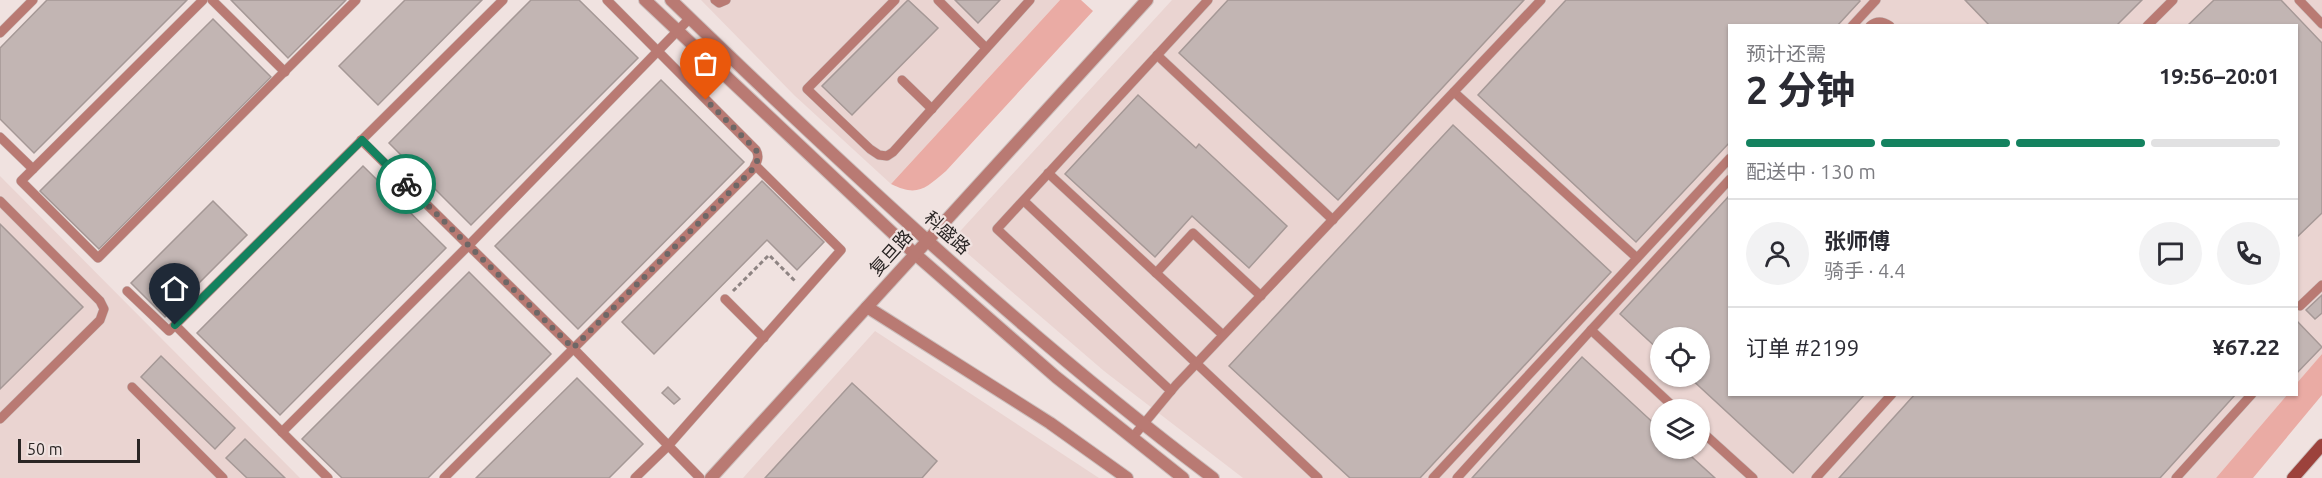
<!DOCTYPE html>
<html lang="zh">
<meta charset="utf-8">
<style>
body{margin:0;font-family:Ubuntu,"Noto Sans SC",sans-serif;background:#f2f2f3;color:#2b2b33;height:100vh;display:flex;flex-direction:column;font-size:22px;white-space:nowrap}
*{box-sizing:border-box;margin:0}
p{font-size:20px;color:#7c7c81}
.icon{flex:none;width:33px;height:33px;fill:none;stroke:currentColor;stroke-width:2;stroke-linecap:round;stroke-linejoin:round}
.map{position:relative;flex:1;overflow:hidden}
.sheet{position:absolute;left:1728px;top:24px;width:570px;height:372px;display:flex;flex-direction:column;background:#fff;border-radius:0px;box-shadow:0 2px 4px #0004}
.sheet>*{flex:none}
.controls{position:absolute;left:1650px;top:327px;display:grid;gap:12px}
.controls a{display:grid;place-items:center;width:60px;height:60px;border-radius:50%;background:#fff;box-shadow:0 2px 4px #0004;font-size:30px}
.scale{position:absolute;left:18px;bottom:15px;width:122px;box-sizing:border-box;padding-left:6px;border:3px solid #2a2524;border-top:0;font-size:16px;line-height:21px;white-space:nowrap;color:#2a2524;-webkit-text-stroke:4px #f0e2e0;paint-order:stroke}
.pin{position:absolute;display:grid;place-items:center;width:51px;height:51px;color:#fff;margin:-62px -26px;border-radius:50% 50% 50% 0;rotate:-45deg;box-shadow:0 0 6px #0007}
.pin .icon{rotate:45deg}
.courier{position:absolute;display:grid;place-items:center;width:60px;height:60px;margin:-30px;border:4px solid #14825f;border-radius:50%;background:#fff;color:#222;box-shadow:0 2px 8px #0007}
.headline em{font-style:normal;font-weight:700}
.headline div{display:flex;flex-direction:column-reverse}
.headline{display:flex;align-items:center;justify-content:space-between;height:102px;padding:0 18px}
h1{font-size:39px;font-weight:700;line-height:45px}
.bar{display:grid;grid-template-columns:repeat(4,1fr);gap:9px 6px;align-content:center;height:72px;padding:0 18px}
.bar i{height:8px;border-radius:4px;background:#e1e1e2}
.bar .selected{background:#14825f}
.bar p{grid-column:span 4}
.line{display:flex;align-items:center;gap:15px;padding:0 18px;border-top:2px solid #e1e1e2}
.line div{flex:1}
.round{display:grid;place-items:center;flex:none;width:63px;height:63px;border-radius:32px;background:#f2f2f3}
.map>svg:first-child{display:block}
.built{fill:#ead4d1;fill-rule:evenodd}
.green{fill:#eaaba4}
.building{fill:#c2b5b3;stroke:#a59896;stroke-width:1.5}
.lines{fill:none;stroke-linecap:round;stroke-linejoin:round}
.service-casing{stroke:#ccc0be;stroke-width:10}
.minor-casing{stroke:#ccc0be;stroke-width:14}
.tertiary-casing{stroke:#ccc0be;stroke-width:14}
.secondary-casing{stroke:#ccc0be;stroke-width:14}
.path{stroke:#8d8382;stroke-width:3;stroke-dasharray:4.5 3;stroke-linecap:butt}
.service{stroke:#b97a73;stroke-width:9}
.minor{stroke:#b97a73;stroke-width:12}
.tertiary{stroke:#b97a73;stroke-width:12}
.secondary{stroke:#9c423c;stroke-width:12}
.done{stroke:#6f6766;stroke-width:6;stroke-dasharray:0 10.8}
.route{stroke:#14825f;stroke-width:8}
.labels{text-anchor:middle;stroke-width:4.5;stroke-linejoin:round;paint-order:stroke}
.street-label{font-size:18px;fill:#2a2524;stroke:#f0e2e0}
</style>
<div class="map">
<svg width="2322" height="478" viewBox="0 0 2322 478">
<rect width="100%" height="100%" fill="#f0e2e0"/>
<g class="built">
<polygon points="701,0 1060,0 891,184 794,95"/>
<path d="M1172,0H2322V354L2297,384L2296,26H1730V394L2287,395L2216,478H1243L1104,371L952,240ZM1660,338H1700V376H1660ZM1660,410H1700V448H1660Z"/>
<polygon points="0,176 158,335 300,478 0,478"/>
<polygon points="875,331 1099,478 743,478"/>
</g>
<g class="green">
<path d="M1060,0H1081L1093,11L946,171C925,189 917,197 891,184Z"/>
<polygon points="2322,354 2322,395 2253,478 2216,478 2287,395 2296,394 2297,383"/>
</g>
<g class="building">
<polygon points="47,0 187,0 34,153 0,119 0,48"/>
<polygon points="231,0 346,0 288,58"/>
<polygon points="405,0 482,0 378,105 339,66"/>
<polygon points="531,0 579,0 638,58 471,225 389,143"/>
<polygon points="908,0 938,28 852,115 822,86"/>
<polygon points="955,0 1000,0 978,23"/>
<polygon points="1228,0 1524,0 1338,200 1179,53"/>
<polygon points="1566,0 1859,0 1860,1 1837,26 1730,26 1730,142 1636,242 1478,95"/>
<polygon points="1965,0 2142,0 2116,26 1990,26"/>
<polygon points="2214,0 2281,0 2322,43 2322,213 2296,238 2296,26 2187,26"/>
<polygon points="213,19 271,77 99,249 40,191"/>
<polygon points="661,80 744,162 578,329 495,246"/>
<polygon points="1138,95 1196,148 1199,144 1287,226 1249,268 1192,216 1155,257 1065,174"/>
<polygon points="1453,125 1611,272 1420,478 1350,478 1229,366"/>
<polygon points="363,166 446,248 280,415 197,333"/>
<polygon points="762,181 824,242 797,270 767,240 654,354 622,322"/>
<polygon points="1730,195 1730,394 1865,394 1793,473 1688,376 1700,376 1700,338 1660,338 1660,351 1620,314"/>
<polygon points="213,201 247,235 165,317 131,283"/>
<polygon points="0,224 83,307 0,389"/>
<polygon points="469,272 551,354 428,478 342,478 302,439"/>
<polygon points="2322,295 2322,313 2315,319 2306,310"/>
<polygon points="2296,320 2322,347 2296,374"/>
<polygon points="161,356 235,428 215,449 141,377"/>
<polygon points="1582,357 1660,429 1660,448 1682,448 1715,478 1472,478"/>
<polygon points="577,378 643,444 609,478 476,478"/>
<polygon points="852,383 937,461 922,478 765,478"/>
<polygon points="668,387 680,399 674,404 662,393"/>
<polygon points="1915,394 2236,394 2160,478 1839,478"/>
<polygon points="245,439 285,478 247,478 226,458"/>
</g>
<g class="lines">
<g class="service-casing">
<g id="service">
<polyline points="203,0 21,181 98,258 356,0"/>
<polyline points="212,0 285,72"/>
<polyline points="715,0 719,3 726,0"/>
<polyline points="895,0 807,89 870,149 879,155 887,156 893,152 1030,0"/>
<polyline points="938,0 986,48"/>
<polyline points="2299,0 2322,24"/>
<polyline points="1852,26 1876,0"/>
<path d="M1870,26C1877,20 1883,21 1890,26"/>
<polyline points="2147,26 2173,0"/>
<polyline points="0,33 33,0"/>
<polyline points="1157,55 1333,220"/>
<polyline points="902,80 932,109"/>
<polyline points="1454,92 1637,258"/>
<polyline points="0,137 33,169"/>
<polyline points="361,140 573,348 700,478"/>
<polyline points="1048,173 1223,335"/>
<polyline points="0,201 100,301 104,309 100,320 0,419"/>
<polyline points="1024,201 1318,478"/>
<polyline points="1156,273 1193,233 1261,296"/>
<polyline points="127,291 169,331 503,0"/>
<polyline points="725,299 764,338"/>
<polyline points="2300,306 2322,285"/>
<polyline points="175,325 328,478"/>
<polyline points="1591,330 1730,179"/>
<polyline points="132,387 223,478"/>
<polyline points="1171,391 997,229 1208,0"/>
<polyline points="1700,430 1753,478"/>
<polyline points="282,432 469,245 690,18"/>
<polyline points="1132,438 1176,385 1541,0"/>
<path d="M444,478L753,169C757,162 760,157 756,150L607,0"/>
<polyline points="635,478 668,446 841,250 755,165"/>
<polyline points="1433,478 1730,158"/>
<polyline points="1457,478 1591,330 1677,410"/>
<polyline points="1816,478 1892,394"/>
<polyline points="2176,478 2252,394"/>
</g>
</g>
<g class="minor-casing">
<polyline id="minor" points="867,307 1050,423 1127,478"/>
</g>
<g class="tertiary-casing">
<g id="tertiary">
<polyline points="645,0 915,254 1056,377 1183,478"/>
<path d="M671,0C844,167 1021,333 1213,478"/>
<polyline points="711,478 1147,0"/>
</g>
</g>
<g class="secondary-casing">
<polyline id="secondary" points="2293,478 2322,445"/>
</g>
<polyline class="path" points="733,291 769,255 796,282"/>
<use href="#service" class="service"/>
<use href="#minor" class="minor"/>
<use href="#tertiary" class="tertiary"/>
<use href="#secondary" class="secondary"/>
</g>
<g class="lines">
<path class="done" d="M406,184L573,348L753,169C757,162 760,157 756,150L706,100"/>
<polyline class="route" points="175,325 362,140 406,184"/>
</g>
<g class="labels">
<g class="street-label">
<text transform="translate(947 233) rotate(42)" y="6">科盛路</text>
<text transform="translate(891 253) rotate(-48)" y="6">复旦路</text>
</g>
</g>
</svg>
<div class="controls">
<a><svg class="icon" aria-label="locate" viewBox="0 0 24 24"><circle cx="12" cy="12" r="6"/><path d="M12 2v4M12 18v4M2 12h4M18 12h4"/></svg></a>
<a><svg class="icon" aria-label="layers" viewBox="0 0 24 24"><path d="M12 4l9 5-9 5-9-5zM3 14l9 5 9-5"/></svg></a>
</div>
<div class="scale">50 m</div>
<div class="pin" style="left:706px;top:100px;background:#ea580c"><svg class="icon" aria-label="bag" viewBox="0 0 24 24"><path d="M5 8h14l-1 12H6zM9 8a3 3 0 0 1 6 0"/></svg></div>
<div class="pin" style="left:175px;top:325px;background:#1f2937"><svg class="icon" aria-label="home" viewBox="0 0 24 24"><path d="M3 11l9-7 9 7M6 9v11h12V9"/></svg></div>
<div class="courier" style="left:406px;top:184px"><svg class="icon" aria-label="bike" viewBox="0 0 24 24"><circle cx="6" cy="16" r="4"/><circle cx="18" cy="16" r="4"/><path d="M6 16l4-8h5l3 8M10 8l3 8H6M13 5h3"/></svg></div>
<section class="sheet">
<div class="headline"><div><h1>2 分钟</h1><p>预计还需</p></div><em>19:56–20:01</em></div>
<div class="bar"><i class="selected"></i><i class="selected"></i><i class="selected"></i><i></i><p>配送中 · 130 m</p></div>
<div class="line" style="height:108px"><a class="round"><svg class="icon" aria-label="person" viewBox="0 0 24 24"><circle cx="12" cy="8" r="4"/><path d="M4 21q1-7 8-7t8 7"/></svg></a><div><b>张师傅</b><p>骑手 · 4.4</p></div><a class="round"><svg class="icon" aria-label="chat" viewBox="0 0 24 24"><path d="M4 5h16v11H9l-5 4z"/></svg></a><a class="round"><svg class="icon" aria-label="phone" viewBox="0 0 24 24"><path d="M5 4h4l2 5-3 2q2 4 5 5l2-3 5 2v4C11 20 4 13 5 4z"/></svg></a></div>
<div class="line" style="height:78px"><div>订单 #2199</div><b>¥67.22</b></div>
</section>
</div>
